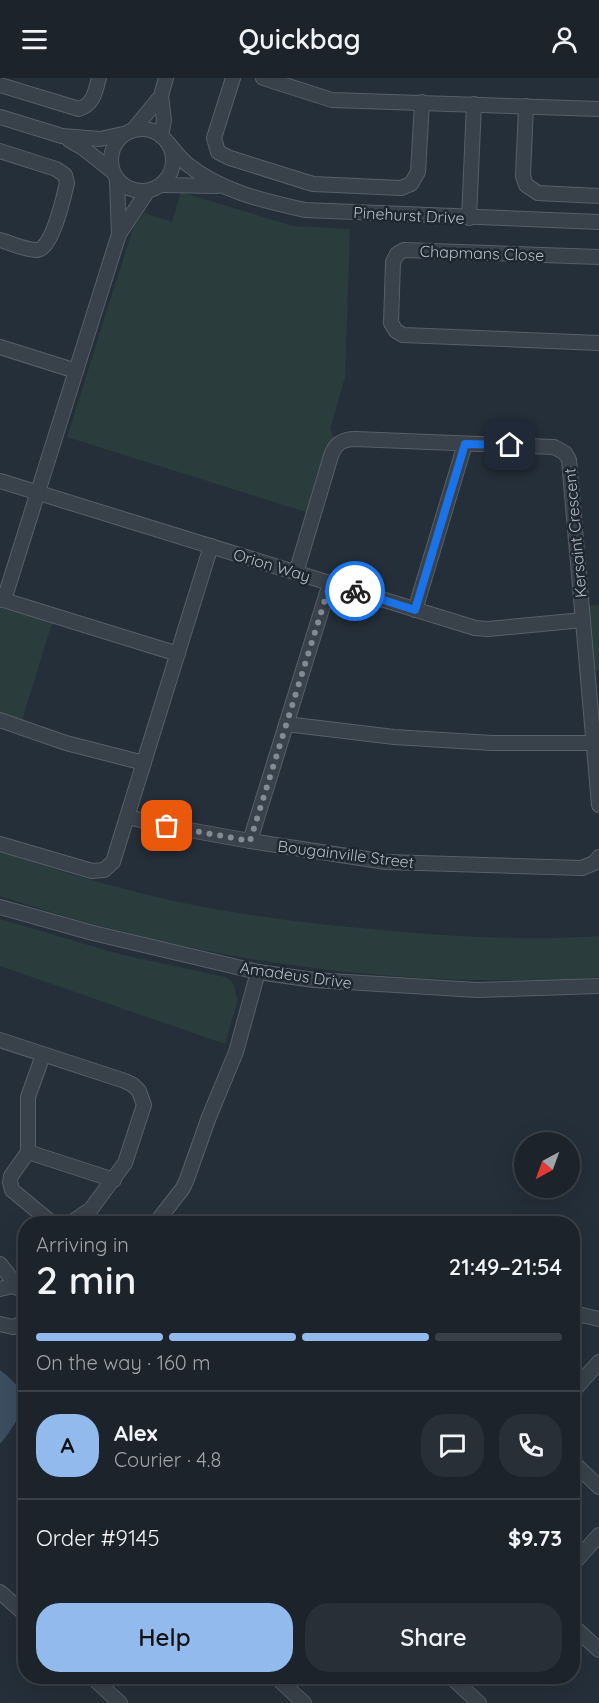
<!DOCTYPE html>
<meta charset="utf-8">
<style>
body{margin:0;font-family:Quicksand,sans-serif;background:#292f37;color:#f1f3f6;height:100vh;display:flex;flex-direction:column;font-size:22px;white-space:nowrap}
*{box-sizing:border-box;margin:0}
p{font-size:20px;color:#a0a4a9}
.icon{flex:none;width:33px;height:33px;fill:none;stroke:currentColor;stroke-width:2;stroke-linecap:round;stroke-linejoin:round}
.map{position:relative;flex:1;overflow:hidden}
.panel{position:absolute;left:18px;top:1138px;width:562px;height:468px;display:flex;flex-direction:column;background:#1c232b;border-radius:24px;box-shadow:0 6px 24px #0002,0 0 0 2px #3a4047}
.panel>*{flex:none}
.needle{width:39px;rotate:221deg}
.controls{position:absolute;left:514px;top:1054px;display:grid;gap:12px}
.controls a{display:grid;place-items:center;width:66px;height:66px;border-radius:50%;background:#1c232b;box-shadow:0 6px 24px #0002,0 0 0 2px #3a4047;font-size:30px}
.pin{position:absolute;display:grid;place-items:center;width:51px;height:51px;color:#fff;margin:-26px;border-radius:12px;box-shadow:0 3px 9px #0006}
.courier{position:absolute;display:grid;place-items:center;width:60px;height:60px;margin:-30px;border:4px solid #1a73e8;border-radius:50%;background:#fff;color:#222;box-shadow:0 2px 8px #0007}
.head em{font-style:normal;font-weight:600}
.head div{display:flex;flex-direction:column-reverse}
.head{display:flex;align-items:center;justify-content:space-between;height:102px;padding:0 18px}
h1{font-size:39px;font-weight:600;line-height:45px}
.bar{display:grid;grid-template-columns:repeat(4,1fr);gap:9px 6px;align-content:center;height:72px;padding:0 18px}
.bar i{height:8px;border-radius:4px;background:#3a4047}
.bar .on{background:#92baec}
.bar p{grid-column:span 4}
.line{display:flex;align-items:center;gap:15px;padding:0 18px;border-top:2px solid #3a4047}
.line div{flex:1}
.round{display:grid;place-items:center;flex:none;width:63px;height:63px;border-radius:24px;background:#292f37}
.action{display:flex;gap:12px;margin-top:auto;padding:12px 18px}
.action a{flex:1;height:69px;border-radius:24px;background:#92baec;color:#111;font-size:24px;font-weight:600;line-height:69px;text-align:center}
.action a+a{background:#292f37;color:#f1f3f6}
header{display:flex;justify-content:space-between;align-items:center;height:78px;padding:0 18px;background:#1c232b;font-size:27px;font-weight:600}
.map>svg:first-child{display:block}
.green{fill:#2a3d3c}
.water{fill:#3d4e61}
.lines{fill:none;stroke-linecap:round;stroke-linejoin:round}
.minor-casing{stroke:#575f68;stroke-width:16}
.minor{stroke:#39414a;stroke-width:14}
.done{stroke:#828b94;stroke-width:6;stroke-dasharray:0 10.8}
.route{stroke:#1a73e8;stroke-width:8}
.labels{text-anchor:middle;stroke-width:5;stroke-linejoin:round;paint-order:stroke}
.street-label{font-size:16px;fill:#b4bcc5;stroke:#1e262f}
</style>
<header><svg class="icon" aria-label="menu" viewBox="0 0 24 24"><path d="M4 6h16M4 12h16M4 18h16"/></svg>Quickbag<svg class="icon" aria-label="person" viewBox="0 0 24 24"><circle cx="12" cy="8" r="4"/><path d="M4 21q1-7 8-7t8 7"/></svg></header>
<div class="map">
<svg width="599" height="1625" viewBox="0 0 599 1625">
<rect width="100%" height="100%" fill="#252f39"/>
<g class="green">
<polygon points="181,114 293,148 350,151 345,299 330,351 335,361 309,435 67,359 133,150 144,135 172,144"/>
<polygon points="0,526 53,542 21,645 0,637"/>
<polygon points="599,527 599,592 592,592 586,528"/>
<path d="M0,774C48,789 95,804 144,816C224,836 308,846 391,853C460,859 529,863 599,858V899C396,913 193,882 0,818Z"/>
<path d="M0,841L119,876L225,899C239,906 232,912 238,921L225,966L0,888Z"/>
</g>
<path class="water" d="M0,1292C8,1298 19,1308 23,1318C27,1330 8,1357 0,1366Z"/>
<g class="lines">
<g class="minor-casing">
<g id="minor">
<polyline points="233,0 214,60 218,74 230,80 313,106 401,110 411,106 418,94 422,24"/>
<polyline points="263,0 332,22 599,31"/>
<path d="M0,7L79,31C94,26 95,14 99,0"/>
<polyline points="161,18 164,42 161,58"/>
<polyline points="526,28 523,98 526,107 538,115 599,118"/>
<polyline points="0,39 62,58 100,61 123,56"/>
<circle cx="142" cy="82" r="31"/>
<polyline points="133,52 161,18 166,0"/>
<polyline points="69,62 83,70 112,93"/>
<path d="M168,65C174,72 180,80 187,86C220,113 264,123 305,132L599,144"/>
<path d="M0,73L56,91L65,97L67,105C64,118 52,172 37,172C25,172 11,165 0,162"/>
<polyline points="117,103 119,156"/>
<polyline points="161,107 217,108"/>
<polyline points="469,140 474,26"/>
<polyline points="599,179 404,172 397,176 393,184 391,245 396,253 403,257 599,265"/>
<polyline points="0,269 76,293"/>
<polyline points="0,403 475,550 488,551 583,542"/>
<path d="M296,495L331,378C335,366 342,361 355,361L554,369L565,375L569,382L599,727"/>
<polyline points="0,521 178,576"/>
<polyline points="4,522 119,156 147,114"/>
<polyline points="415,532 465,366"/>
<polyline points="0,642 66,665 144,685"/>
<polyline points="286,646 394,659 492,665 594,665"/>
<polyline points="127,739 167,748 250,763 386,784 582,790 594,785 599,779"/>
<polyline points="250,763 330,505"/>
<polyline points="0,766 92,793 104,792 113,784 211,468"/>
<polyline points="0,829 93,855 258,894 314,902 477,912 599,908"/>
<polyline points="0,962 125,1003 133,1007 139,1013 144,1027 125,1085 91,1131 69,1146"/>
<polyline points="43,977 28,1019 28,1074 11,1098 10,1104 12,1112 53,1146"/>
<polyline points="28,1074 114,1102"/>
<polyline points="155,1146 183,1110 187,1101 209,1039 236,974 258,894"/>
<polyline points="0,1186 17,1208"/>
<polyline points="0,1211 12,1208 26,1213"/>
<polyline points="573,1235 599,1241"/>
<polyline points="0,1246 13,1249 26,1244"/>
<polyline points="573,1313 599,1284"/>
<polyline points="573,1384 599,1409"/>
<polyline points="573,1486 599,1457"/>
<polyline points="0,1514 26,1537"/>
<polyline points="573,1548 599,1572"/>
<polyline points="92,1599 120,1625"/>
<polyline points="276,1599 304,1625"/>
<polyline points="451,1599 479,1625"/>
</g>
</g>
<use href="#minor" class="minor"/>
</g>
<g class="lines">
<polyline class="done" points="167,748 250,763 330,506 355,513"/>
<polyline class="route" points="355,513 415,532 465,366 510,367"/>
</g>
<g class="labels">
<g class="street-label">
<text transform="translate(409 137) rotate(3)" y="6">Pinehurst Drive</text>
<text transform="translate(482 175) rotate(2)" y="6">Chapmans Close</text>
<text transform="translate(575 455) rotate(-95)" y="6">Kersaint Crescent</text>
<text transform="translate(272 487) rotate(17)" y="6">Orion Way</text>
<text transform="translate(346 776) rotate(7)" y="6">Bougainville Street</text>
<text transform="translate(296 897) rotate(8)" y="6">Amadeus Drive</text>
</g>
</g>
</svg>
<div class="controls">
<a><svg class="needle" viewBox="-14 -14 28 28"><path d="M0-13l5 13h-10z" fill="#e53935"/><path d="M0 13l5-13h-10z" fill="#a0a4a9"/></svg></a>
</div>
<div class="pin" style="left:167px;top:748px;background:#ea580c"><svg class="icon" aria-label="bag" viewBox="0 0 24 24"><path d="M5 8h14l-1 12H6zM9 8a3 3 0 0 1 6 0"/></svg></div>
<div class="pin" style="left:510px;top:367px;background:#1f2937"><svg class="icon" aria-label="home" viewBox="0 0 24 24"><path d="M3 11l9-7 9 7M6 9v11h12V9"/></svg></div>
<div class="courier" style="left:355px;top:513px"><svg class="icon" aria-label="bike" viewBox="0 0 24 24"><circle cx="6" cy="16" r="4"/><circle cx="18" cy="16" r="4"/><path d="M6 16l4-8h5l3 8M10 8l3 8H6M13 5h3"/></svg></div>
<section class="panel">
<div class="head"><div><h1>2 min</h1><p>Arriving in</p></div><em>21:49–21:54</em></div>
<div class="bar"><i class="on"></i><i class="on"></i><i class="on"></i><i></i><p>On the way · 160 m</p></div>
<div class="line" style="height:108px"><b class="round" style="background:#92baec;color:#111">A</b><div><b>Alex</b><p>Courier · 4.8</p></div><a class="round"><svg class="icon" aria-label="chat" viewBox="0 0 24 24"><path d="M4 5h16v11H9l-5 4z"/></svg></a><a class="round"><svg class="icon" aria-label="phone" viewBox="0 0 24 24"><path d="M5 4h4l2 5-3 2q2 4 5 5l2-3 5 2v4C11 20 4 13 5 4z"/></svg></a></div>
<div class="line" style="height:78px"><div>Order #9145</div><b>$9.73</b></div>
<div class="action"><a>Help</a><a>Share</a></div>
</section>
</div>
